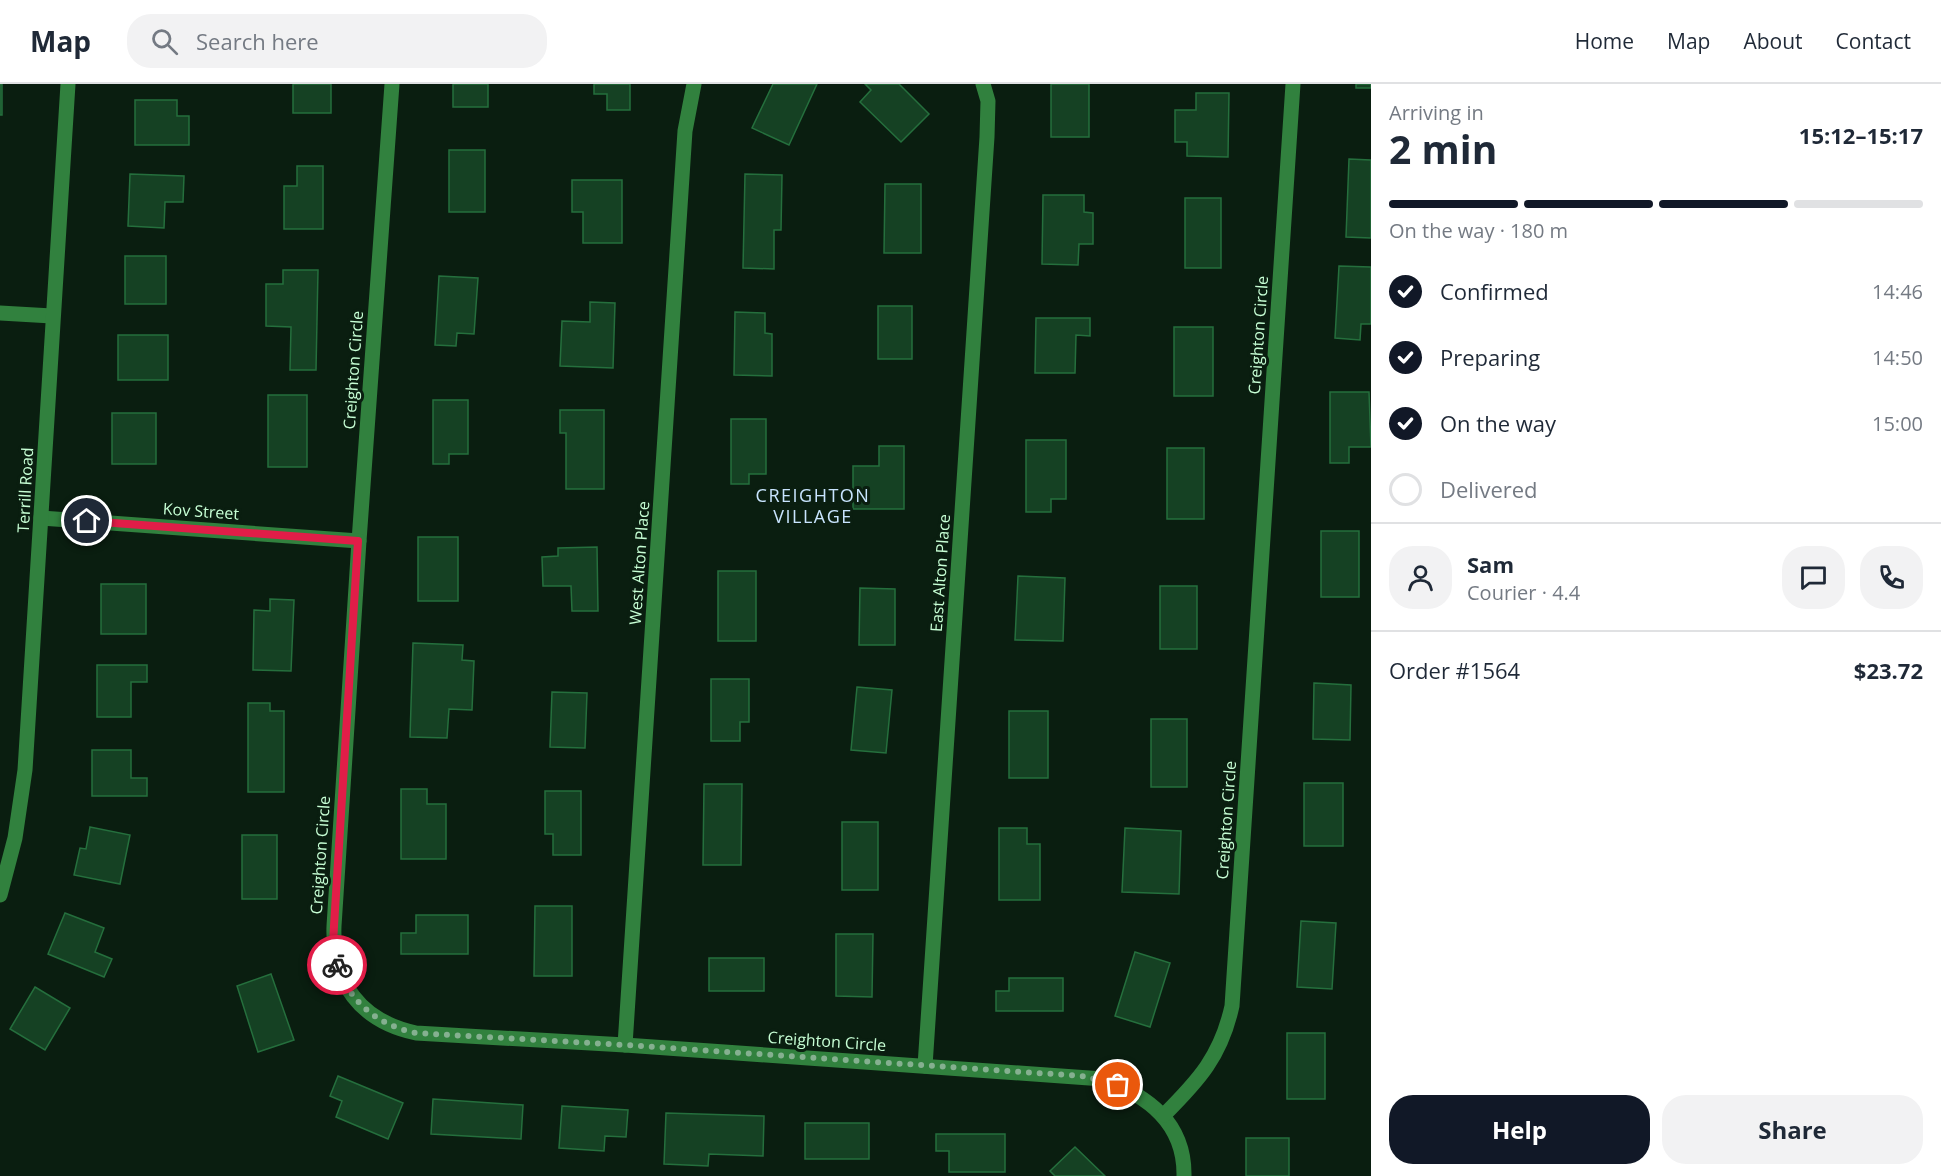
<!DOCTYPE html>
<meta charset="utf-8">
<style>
body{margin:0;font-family:"Open Sans",sans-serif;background:#f2f2f3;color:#1f2937;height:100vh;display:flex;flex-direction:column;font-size:22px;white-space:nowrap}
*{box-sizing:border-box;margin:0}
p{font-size:20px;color:#747a83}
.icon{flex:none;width:33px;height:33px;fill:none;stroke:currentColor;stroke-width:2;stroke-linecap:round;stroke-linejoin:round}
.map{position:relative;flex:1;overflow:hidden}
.panel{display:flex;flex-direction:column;background:#fff;width:570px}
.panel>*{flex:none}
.pin{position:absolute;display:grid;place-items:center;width:51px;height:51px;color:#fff;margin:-26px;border:3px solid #fff;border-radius:50%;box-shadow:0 2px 6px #0007}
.courier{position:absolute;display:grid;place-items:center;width:60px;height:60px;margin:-30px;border:4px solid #e11d48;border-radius:50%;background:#fff;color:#222;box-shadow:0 2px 8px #0007}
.summary em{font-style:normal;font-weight:700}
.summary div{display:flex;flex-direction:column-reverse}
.summary{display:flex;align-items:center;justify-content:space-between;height:102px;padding:0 18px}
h1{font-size:39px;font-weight:700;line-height:45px}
.bar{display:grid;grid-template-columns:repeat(4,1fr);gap:9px 6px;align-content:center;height:72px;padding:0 18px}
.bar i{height:8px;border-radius:4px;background:#e0e1e3}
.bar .on{background:#111827}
.bar p{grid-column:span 4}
.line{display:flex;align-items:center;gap:15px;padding:0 18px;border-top:2px solid #e0e1e3}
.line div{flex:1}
.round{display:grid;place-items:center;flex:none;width:63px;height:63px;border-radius:24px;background:#f2f2f3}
ol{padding:0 18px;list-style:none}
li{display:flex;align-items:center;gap:18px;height:66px}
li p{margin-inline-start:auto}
li .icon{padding:6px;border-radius:50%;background:#111827;color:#fff;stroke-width:4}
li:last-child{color:#747a83}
li i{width:33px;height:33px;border:3px solid #e0e1e3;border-radius:50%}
.cta{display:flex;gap:12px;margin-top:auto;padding:12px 18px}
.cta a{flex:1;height:69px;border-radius:24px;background:#111827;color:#fff;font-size:24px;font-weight:700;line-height:69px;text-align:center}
.cta a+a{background:#f2f2f3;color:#1f2937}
header{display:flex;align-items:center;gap:36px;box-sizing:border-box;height:84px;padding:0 30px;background:#fff;border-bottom:2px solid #e0e1e3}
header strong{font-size:28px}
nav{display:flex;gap:33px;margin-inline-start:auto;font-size:21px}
.search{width:420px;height:54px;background:#f2f2f3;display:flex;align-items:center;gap:15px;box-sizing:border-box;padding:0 21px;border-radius:24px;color:#747a83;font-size:22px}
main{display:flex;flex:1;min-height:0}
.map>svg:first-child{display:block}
.building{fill:#154123;stroke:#256f3d;stroke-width:1.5}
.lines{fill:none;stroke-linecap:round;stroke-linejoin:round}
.minor{stroke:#31813e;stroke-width:15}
.done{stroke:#85b090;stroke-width:6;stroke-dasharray:0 10.8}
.route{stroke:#e11d48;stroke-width:8}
.labels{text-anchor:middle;stroke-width:6;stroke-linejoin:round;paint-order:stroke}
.street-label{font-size:16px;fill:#c7ffd5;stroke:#0a1e10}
.neighbourhood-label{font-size:18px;letter-spacing:1.5px;fill:#c9e5ff;stroke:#0a1e10}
</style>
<header>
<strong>Map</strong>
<div class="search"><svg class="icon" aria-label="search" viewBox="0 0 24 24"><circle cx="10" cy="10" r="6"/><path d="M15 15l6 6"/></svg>Search here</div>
<nav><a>Home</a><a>Map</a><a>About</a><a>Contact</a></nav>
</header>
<main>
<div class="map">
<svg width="1371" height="1092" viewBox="0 0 1371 1092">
<rect width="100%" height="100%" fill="#0a1e10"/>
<g class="building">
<rect x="0" y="0" width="2" height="31"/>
<rect x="293" y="0" width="38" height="29"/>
<rect x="453" y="0" width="35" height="23"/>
<polygon points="594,0 630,0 630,26 607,26 607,10 594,10"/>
<polygon points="773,0 817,0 789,61 752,44"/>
<polygon points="865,0 899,0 929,30 901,58 860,18 871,6"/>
<rect x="1051" y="0" width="38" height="53"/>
<rect x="1356" y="0" width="15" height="4"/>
<polygon points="1196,9 1229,9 1228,73 1187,72 1187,58 1175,58 1175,26 1196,26"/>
<polygon points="135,16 177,16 177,32 189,32 189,61 135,61"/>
<rect x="449" y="66" width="36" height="62"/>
<polygon points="1349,75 1371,76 1371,154 1346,153"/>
<polygon points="297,82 323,82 323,145 284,145 284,102 297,102"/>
<polygon points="130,90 184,92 183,118 165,118 164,144 128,142"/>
<polygon points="745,90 782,91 781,146 774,146 774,185 743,184"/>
<polygon points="572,96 622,96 622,159 583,159 583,128 572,128"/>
<polygon points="885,100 921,100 921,169 884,169"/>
<polygon points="1043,111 1084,111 1084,128 1093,129 1093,160 1079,160 1078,181 1042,180"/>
<rect x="1185" y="114" width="36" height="70"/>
<rect x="125" y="172" width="41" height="48"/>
<polygon points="1339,182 1371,183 1371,240 1361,240 1360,256 1335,254"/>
<polygon points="283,186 318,186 316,286 290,286 291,243 266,242 266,200 283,200"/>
<polygon points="439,192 478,194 474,250 457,249 456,262 435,261"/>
<polygon points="590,218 615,219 613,284 560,282 562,237 590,238"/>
<rect x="878" y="222" width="34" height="53"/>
<polygon points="735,228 765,229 765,249 772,250 772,292 734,291"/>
<polygon points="1036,234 1090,234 1090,252 1076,251 1075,289 1035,289"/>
<rect x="1174" y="243" width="39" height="69"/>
<rect x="118" y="251" width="50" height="45"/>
<polygon points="1330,308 1369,308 1371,363 1349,363 1349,379 1330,379"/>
<rect x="268" y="311" width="39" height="72"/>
<polygon points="433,316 468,316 468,370 449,370 449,380 433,380"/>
<polygon points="560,326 604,326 604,405 566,405 566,349 560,349"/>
<rect x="112" y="329" width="44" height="51"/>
<polygon points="731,335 766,335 766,390 749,390 749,400 731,400"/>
<polygon points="1026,356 1066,356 1066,415 1051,415 1051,428 1026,428"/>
<polygon points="879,362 904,362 904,425 853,425 853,382 879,382"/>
<rect x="1167" y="364" width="37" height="71"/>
<rect x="1321" y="447" width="38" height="66"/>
<rect x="418" y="453" width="40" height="64"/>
<polygon points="597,463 598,527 572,527 571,502 543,502 542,473 558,472 558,464"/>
<rect x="718" y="487" width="38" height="70"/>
<polygon points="1018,492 1065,494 1063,557 1015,556"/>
<rect x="101" y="500" width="45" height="50"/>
<rect x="1160" y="502" width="37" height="63"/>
<polygon points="860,504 895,505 895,561 859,561"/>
<polygon points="270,515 294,516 291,587 253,586 254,526 270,527"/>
<polygon points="413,559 463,561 462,576 474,577 472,626 449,625 447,654 410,653"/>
<polygon points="97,581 147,581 147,598 131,598 131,633 97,633"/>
<polygon points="711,595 749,595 749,638 740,638 740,657 711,657"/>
<polygon points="1314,599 1351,601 1350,656 1313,655"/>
<polygon points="857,603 892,606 886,669 851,666"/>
<polygon points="552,608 587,609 585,664 550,663"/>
<polygon points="248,619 270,619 270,627 284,627 284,708 248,708"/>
<rect x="1009" y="627" width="39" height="67"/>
<rect x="1151" y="635" width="36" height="68"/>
<polygon points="92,666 131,666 131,694 147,694 147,712 92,712"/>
<rect x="1304" y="699" width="39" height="63"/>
<polygon points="704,700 742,700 741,781 703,781"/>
<polygon points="401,705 427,705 427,720 446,720 446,775 401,775"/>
<polygon points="545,707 581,707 581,771 553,771 553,750 545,750"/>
<rect x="842" y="738" width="36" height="68"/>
<polygon points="90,743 130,751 120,800 74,791 80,764 86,765"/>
<polygon points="999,744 1027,744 1027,760 1040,760 1040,816 999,816"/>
<polygon points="1125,744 1181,747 1179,810 1122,808"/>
<rect x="242" y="751" width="35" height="64"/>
<polygon points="535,822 572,822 572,892 534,892"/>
<polygon points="65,829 104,844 95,868 112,875 104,893 48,870"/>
<polygon points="416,831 468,831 468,870 401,870 401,849 416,849"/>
<polygon points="1301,837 1336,839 1332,905 1297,903"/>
<polygon points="836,850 873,850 872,913 836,912"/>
<polygon points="1135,868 1170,879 1150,943 1115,932"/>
<rect x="709" y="874" width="55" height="33"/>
<polygon points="271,890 294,956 258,968 237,902"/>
<polygon points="1009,894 1063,894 1063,927 996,927 996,907 1009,907"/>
<polygon points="35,903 70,924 45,966 10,945"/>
<rect x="1287" y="949" width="38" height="66"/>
<polygon points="338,992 403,1019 388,1055 336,1033 342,1017 330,1012"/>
<polygon points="433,1015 523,1021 521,1055 431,1050"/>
<polygon points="562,1022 628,1026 626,1053 605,1052 604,1067 559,1064"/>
<polygon points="666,1029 764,1032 763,1072 709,1070 708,1082 664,1080"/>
<rect x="805" y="1039" width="64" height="36"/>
<polygon points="936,1050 1005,1050 1005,1088 949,1088 949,1067 936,1067"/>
<rect x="1246" y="1054" width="43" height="38"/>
<polygon points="1075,1063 1105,1092 1055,1092 1050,1087"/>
</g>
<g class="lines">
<g class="minor">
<path d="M392,0L359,457L334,842C332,899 360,937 416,949L625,961L1103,995C1148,1012 1185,1039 1184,1092"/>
<polyline points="0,229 52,232"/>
<polyline points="41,434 359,457"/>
<polyline points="0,811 15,754 25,686 68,0"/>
<polyline points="625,961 685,47 694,0"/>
<polyline points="925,982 987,53 988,17 983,0"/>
<path d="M1164,1031C1199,996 1221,972 1232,922L1293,0"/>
</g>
</g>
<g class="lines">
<path class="done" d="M337,881C350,919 378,941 416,949L625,961L1082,992L1118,1001"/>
<polyline class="route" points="87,437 358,457 334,842 333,861 337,881"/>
</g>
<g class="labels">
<g class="street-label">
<text transform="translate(1258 251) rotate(-86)" y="6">Creighton Circle</text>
<text transform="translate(353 286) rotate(-86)" y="6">Creighton Circle</text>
<text transform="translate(25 406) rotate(-87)" y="6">Terrill Road</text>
<text transform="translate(201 427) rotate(4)" y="6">Kov Street</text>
<text transform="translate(639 479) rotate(-86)" y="6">West Alton Place</text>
<text transform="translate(940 489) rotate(-86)" y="6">East Alton Place</text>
<text transform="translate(1226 736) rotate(-86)" y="6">Creighton Circle</text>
<text transform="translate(320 771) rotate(-86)" y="6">Creighton Circle</text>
<text transform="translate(827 957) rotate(4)" y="6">Creighton Circle</text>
</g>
<g class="neighbourhood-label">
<text x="813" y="418">CREIGHTON<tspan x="813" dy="21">VILLAGE</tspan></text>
</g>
</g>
</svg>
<div class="pin" style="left:1118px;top:1001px;background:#ea580c"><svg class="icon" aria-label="bag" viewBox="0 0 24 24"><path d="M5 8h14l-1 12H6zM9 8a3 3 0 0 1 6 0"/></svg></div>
<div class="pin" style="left:87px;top:437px;background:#1f2937"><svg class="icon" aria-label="home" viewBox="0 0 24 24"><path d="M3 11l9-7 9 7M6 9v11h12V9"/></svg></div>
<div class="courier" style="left:337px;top:881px"><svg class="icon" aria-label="bike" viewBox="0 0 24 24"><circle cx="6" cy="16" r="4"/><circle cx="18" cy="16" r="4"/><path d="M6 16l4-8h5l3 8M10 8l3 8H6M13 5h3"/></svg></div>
</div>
<section class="panel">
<div class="summary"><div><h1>2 min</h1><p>Arriving in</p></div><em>15:12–15:17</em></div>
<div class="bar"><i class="on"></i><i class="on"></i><i class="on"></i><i></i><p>On the way · 180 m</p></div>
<ol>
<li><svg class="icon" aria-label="check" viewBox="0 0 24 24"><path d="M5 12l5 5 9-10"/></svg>Confirmed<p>14:46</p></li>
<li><svg class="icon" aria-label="check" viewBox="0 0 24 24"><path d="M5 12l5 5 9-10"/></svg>Preparing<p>14:50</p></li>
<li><svg class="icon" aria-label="check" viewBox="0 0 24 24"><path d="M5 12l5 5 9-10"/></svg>On the way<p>15:00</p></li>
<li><i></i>Delivered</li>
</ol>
<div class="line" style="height:108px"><a class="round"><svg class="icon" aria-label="person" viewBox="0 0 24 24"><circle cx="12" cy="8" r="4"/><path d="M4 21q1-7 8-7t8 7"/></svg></a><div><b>Sam</b><p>Courier · 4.4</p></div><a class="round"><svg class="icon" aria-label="chat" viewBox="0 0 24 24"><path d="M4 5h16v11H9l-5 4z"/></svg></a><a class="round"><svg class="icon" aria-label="phone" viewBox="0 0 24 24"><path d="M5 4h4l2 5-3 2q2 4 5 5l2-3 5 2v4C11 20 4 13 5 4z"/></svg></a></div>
<div class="line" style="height:78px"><div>Order #1564</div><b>$23.72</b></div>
<div class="cta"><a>Help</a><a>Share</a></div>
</section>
</main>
